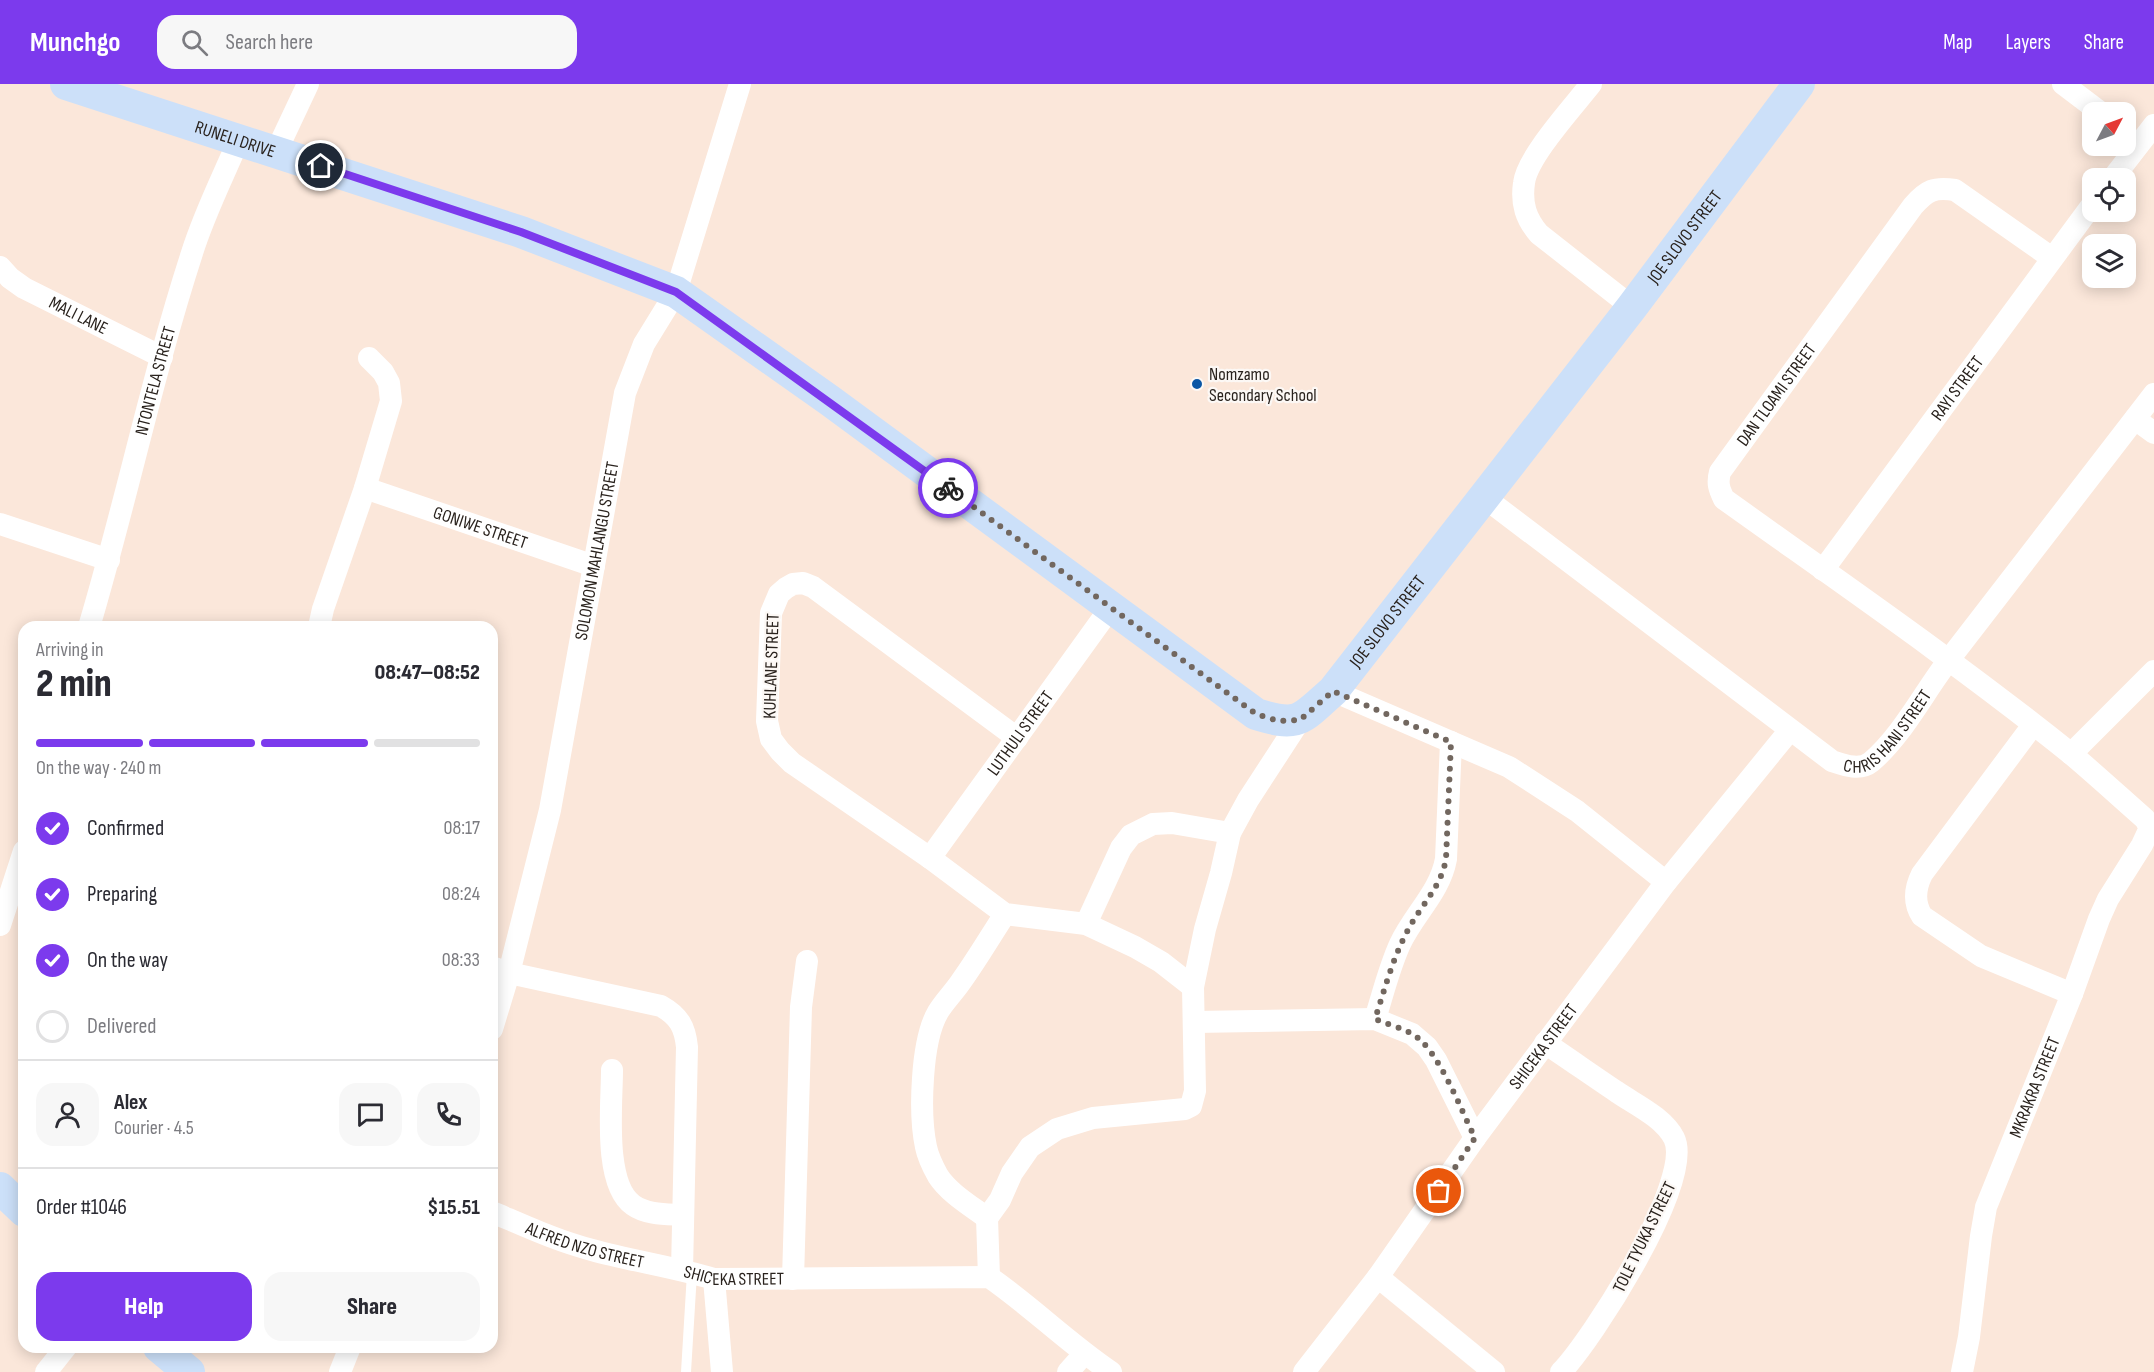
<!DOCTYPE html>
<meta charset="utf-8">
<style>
body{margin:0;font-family:"Sofia Sans Condensed",sans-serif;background:#f7f7f7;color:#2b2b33;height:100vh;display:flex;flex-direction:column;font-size:22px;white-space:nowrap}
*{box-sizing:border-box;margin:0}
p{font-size:20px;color:#7c7c81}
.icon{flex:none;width:33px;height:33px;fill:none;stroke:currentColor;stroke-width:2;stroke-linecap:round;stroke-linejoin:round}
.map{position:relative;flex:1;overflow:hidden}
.drawer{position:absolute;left:18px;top:537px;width:480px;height:732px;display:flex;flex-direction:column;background:#fff;border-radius:18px;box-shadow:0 3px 15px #0003}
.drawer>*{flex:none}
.needle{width:39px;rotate:49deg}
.controls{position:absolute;left:2082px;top:18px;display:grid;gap:12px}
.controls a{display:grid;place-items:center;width:54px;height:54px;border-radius:12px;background:#fff;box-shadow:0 3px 15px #0003;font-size:30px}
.pin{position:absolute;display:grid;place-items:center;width:51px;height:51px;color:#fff;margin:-26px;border:3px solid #fff;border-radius:50%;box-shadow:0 2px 6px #0007}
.courier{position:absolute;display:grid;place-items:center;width:60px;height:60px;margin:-30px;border:4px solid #7c3aed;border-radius:50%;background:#fff;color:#222;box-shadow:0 2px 8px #0007}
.overview em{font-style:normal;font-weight:800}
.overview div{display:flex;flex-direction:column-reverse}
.overview{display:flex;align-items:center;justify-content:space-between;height:102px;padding:0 18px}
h1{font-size:39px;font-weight:800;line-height:45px}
.bar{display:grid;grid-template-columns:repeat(4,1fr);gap:9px 6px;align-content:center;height:72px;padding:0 18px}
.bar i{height:8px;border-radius:4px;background:#e1e1e2}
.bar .selected{background:#7c3aed}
.bar p{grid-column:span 4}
.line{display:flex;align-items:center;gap:15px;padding:0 18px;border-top:2px solid #e1e1e2}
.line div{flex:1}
.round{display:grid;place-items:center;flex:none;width:63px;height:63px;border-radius:18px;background:#f7f7f7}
ol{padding:0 18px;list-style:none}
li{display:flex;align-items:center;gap:18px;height:66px}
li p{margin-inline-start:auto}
li .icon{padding:6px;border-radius:50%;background:#7c3aed;color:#fff;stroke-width:4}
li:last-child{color:#7c7c81}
li i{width:33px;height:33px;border:3px solid #e1e1e2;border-radius:50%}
.button{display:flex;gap:12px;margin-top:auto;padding:12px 18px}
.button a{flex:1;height:69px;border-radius:18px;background:#7c3aed;color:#fff;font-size:24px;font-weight:800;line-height:69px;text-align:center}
.button a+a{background:#f7f7f7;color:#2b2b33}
header{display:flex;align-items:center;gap:36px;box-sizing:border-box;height:84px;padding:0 30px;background:#7c3aed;color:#fff}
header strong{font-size:28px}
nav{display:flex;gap:33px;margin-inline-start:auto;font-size:21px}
.search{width:420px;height:54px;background:#f7f7f7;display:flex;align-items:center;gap:15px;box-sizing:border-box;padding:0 21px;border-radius:18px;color:#7c7c81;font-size:22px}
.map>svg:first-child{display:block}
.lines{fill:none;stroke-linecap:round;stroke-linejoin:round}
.lane{stroke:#fff;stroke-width:10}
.street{stroke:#fff;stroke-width:22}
.secondary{stroke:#cce0f9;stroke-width:32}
.done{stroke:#72675f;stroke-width:6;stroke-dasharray:0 10.8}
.route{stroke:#7c3aed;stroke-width:8}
.poi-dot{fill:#0a56a5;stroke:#fcf8f5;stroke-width:2}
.labels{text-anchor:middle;stroke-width:4.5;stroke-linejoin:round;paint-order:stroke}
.street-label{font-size:18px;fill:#29221d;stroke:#fcf8f5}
.poi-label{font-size:18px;fill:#29221d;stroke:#fcf8f5;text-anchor:start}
</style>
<header>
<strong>Munchgo</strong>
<div class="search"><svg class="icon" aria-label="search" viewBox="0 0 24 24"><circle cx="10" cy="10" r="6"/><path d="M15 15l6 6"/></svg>Search here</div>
<nav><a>Map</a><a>Layers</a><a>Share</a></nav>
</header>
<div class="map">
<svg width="2154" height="1288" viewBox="0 0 2154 1288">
<rect width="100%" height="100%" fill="#fbe7da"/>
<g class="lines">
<polyline class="lane" points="686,1288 692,1189"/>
<g class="street">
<path d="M1591,0C1573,23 1527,73 1524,99C1521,120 1526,135 1539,150L1632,223"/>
<polyline points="2063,0 2100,28"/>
<polyline points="276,68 308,0"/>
<polyline points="2113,94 2154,41"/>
<path id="s1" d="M0,183L10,194L24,204L162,273"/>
<polyline points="2135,335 2154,349"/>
<path id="s2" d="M365,404L594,482"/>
<path id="s3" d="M1485,414L1832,677C1844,681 1860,687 1871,678C1903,651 1925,606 1951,573C2018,485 2087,398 2154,310"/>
<polyline points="0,440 109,476"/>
<path id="s4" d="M1823,486L2092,121"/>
<path id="s5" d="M89,543C126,419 152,292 192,169C204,130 223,93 239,55"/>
<polyline points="319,543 323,525 365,404 391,317 389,299 383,288 369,274"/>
<polyline points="1333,607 1509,683 1577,727 1666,798"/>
<path d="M2033,641L1922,790C1915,804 1913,818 1922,832L1981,872L2072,910"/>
<polyline points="1017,654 813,503 803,499 793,500 786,504 779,510 771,529 767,637 771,655 780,667 792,679 930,774 1005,830 1086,840 1135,863 1161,878 1193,903"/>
<polyline points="2071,670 2154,587"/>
<path id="s6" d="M930,774L1111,523"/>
<polyline points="1086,840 1121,764 1131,751 1153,740 1172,739 1230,749"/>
<polyline points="0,841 24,767"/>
<path d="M492,883L509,889L661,922C679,932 685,943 687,963L682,1186"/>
<path d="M1375,935C1383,910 1389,884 1400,860C1414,830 1440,808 1446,775L1451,658"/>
<polyline points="1194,938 1375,935 1412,950 1427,963 1436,976 1475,1054"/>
<path id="s7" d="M492,945L509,889L550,726L625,309L644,260L676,208L740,0"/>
<path d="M1545,959C1569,975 1593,992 1617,1008C1636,1021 1663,1033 1674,1054C1695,1096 1592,1256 1561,1288"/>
<path d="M612,986C612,1020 603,1100 633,1121C647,1131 667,1130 683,1131"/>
<path id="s8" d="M492,1128C525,1142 557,1157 592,1166C632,1177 674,1183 714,1195L989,1193C1031,1222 1068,1259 1111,1288"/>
<path d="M987,1134C971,1122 949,1109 938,1092C933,1083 928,1073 926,1063C919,1030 921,957 938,928C944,918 953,909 960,899C976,877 990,853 1005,830"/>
<polyline points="989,1193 987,1134 1000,1116 1012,1089 1030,1063 1057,1045 1093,1034 1185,1025 1191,1022 1195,1007 1193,903 1205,845 1221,789 1230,749 1248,716 1300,636"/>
<polyline points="1378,1193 1494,1288"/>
<polyline points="714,1195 722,1288"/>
<polyline points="793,1195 801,923 807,877"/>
<polyline points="46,1288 66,1263"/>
<polyline points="340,1288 350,1263"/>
<polyline points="1068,1288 1084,1270"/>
<path id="s9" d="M1304,1288L1378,1193L1475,1054L1666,798L1790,646"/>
<path id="s10" d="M1962,1288L1969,1253L1981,1152L1986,1123L2072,910L2099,835L2108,815L2142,761L2150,744L2145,735C2120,713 2095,690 2070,669C1958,579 1840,498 1724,415C1719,405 1717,399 1720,388L1913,122C1927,106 1934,103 1955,106L2052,174"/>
</g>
<g class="secondary">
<path id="s11" d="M66,0L521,148L676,208L829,316L1256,630C1300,644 1301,635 1333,607L1632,223L1799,0"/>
<polyline points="0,1104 24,1127"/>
<polyline points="159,1263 189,1288"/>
</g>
</g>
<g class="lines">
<path class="done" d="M948,404L1256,630L1278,637L1300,636L1333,607L1451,658L1446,775C1441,803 1422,820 1409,844C1393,873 1385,904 1375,935C1387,940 1402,944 1414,951C1439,967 1461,1026 1475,1054L1439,1107"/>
<polyline class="route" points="321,82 521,148 676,208 948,404"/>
</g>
<circle class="poi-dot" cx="1197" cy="300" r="6"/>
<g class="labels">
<g class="street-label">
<text dy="6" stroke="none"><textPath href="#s11" startOffset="178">RUNELI DRIVE</textPath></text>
<text dy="6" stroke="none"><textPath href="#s11" startOffset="2024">JOE SLOVO STREET</textPath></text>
<text dy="6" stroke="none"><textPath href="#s1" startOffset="93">MALI LANE</textPath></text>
<text dy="6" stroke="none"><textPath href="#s5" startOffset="255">NTONTELA STREET</textPath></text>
<text dy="6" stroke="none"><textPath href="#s4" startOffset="226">RAYI STREET</textPath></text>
<text dy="6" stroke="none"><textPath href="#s10" startOffset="1244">DAN TLOAMI STREET</textPath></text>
<text dy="6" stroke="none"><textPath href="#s2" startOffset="122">GONIWE STREET</textPath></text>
<text dy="6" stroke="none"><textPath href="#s7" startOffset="490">SOLOMON MAHLANGU STREET</textPath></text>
<text dy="6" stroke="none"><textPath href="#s11" startOffset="1538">JOE SLOVO STREET</textPath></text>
<text transform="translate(771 582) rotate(-88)" y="6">KUHLANE STREET</text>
<text dy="6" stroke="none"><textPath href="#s3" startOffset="507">CHRIS HANI STREET</textPath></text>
<text dy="6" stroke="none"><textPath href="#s6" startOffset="154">LUTHULI STREET</textPath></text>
<text dy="6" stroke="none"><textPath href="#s9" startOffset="404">SHICEKA STREET</textPath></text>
<text dy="6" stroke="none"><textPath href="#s10" startOffset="296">MKRAKRA STREET</textPath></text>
<text transform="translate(1644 1153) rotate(-64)" y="6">TOLE TYUKA STREET</text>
<text dy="6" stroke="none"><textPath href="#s8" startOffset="99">ALFRED NZO STREET</textPath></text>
<text dy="6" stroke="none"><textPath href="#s8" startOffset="252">SHICEKA STREET</textPath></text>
</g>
<g class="poi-label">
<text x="1209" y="296">Nomzamo<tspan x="1209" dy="21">Secondary School</tspan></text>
</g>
</g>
</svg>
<div class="controls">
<a><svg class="needle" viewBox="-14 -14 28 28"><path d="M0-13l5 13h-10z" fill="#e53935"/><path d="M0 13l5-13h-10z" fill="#7c7c81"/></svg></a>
<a><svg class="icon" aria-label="locate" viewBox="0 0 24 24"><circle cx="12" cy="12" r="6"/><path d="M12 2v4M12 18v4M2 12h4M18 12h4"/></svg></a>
<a><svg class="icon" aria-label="layers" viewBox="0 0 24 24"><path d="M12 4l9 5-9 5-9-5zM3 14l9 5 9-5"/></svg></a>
</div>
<div class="pin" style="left:1439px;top:1107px;background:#ea580c"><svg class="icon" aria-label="bag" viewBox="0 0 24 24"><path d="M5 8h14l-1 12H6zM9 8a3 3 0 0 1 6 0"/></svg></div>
<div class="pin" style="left:321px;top:82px;background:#1f2937"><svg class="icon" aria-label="home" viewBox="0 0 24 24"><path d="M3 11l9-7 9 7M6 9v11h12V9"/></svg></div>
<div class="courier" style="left:948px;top:404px"><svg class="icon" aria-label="bike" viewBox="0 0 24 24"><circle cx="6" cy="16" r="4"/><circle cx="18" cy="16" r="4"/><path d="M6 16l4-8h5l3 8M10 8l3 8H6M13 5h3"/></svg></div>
<section class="drawer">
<div class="overview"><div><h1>2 min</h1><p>Arriving in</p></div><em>08:47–08:52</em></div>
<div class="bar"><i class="selected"></i><i class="selected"></i><i class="selected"></i><i></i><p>On the way · 240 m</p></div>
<ol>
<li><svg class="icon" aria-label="check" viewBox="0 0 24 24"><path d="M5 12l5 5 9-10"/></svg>Confirmed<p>08:17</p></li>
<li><svg class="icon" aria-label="check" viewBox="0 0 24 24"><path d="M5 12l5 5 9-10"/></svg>Preparing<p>08:24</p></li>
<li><svg class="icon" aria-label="check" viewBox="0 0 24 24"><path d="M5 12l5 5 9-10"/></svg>On the way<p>08:33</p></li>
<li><i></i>Delivered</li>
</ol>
<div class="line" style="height:108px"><a class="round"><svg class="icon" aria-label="person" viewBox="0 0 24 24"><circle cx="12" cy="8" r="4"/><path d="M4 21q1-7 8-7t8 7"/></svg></a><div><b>Alex</b><p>Courier · 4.5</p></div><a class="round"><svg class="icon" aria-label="chat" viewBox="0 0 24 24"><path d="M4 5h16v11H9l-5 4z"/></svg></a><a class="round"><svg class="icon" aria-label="phone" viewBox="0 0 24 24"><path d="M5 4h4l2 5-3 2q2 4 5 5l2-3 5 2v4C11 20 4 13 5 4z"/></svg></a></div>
<div class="line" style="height:78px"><div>Order #1046</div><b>$15.51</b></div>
<div class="button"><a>Help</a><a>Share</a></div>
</section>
</div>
